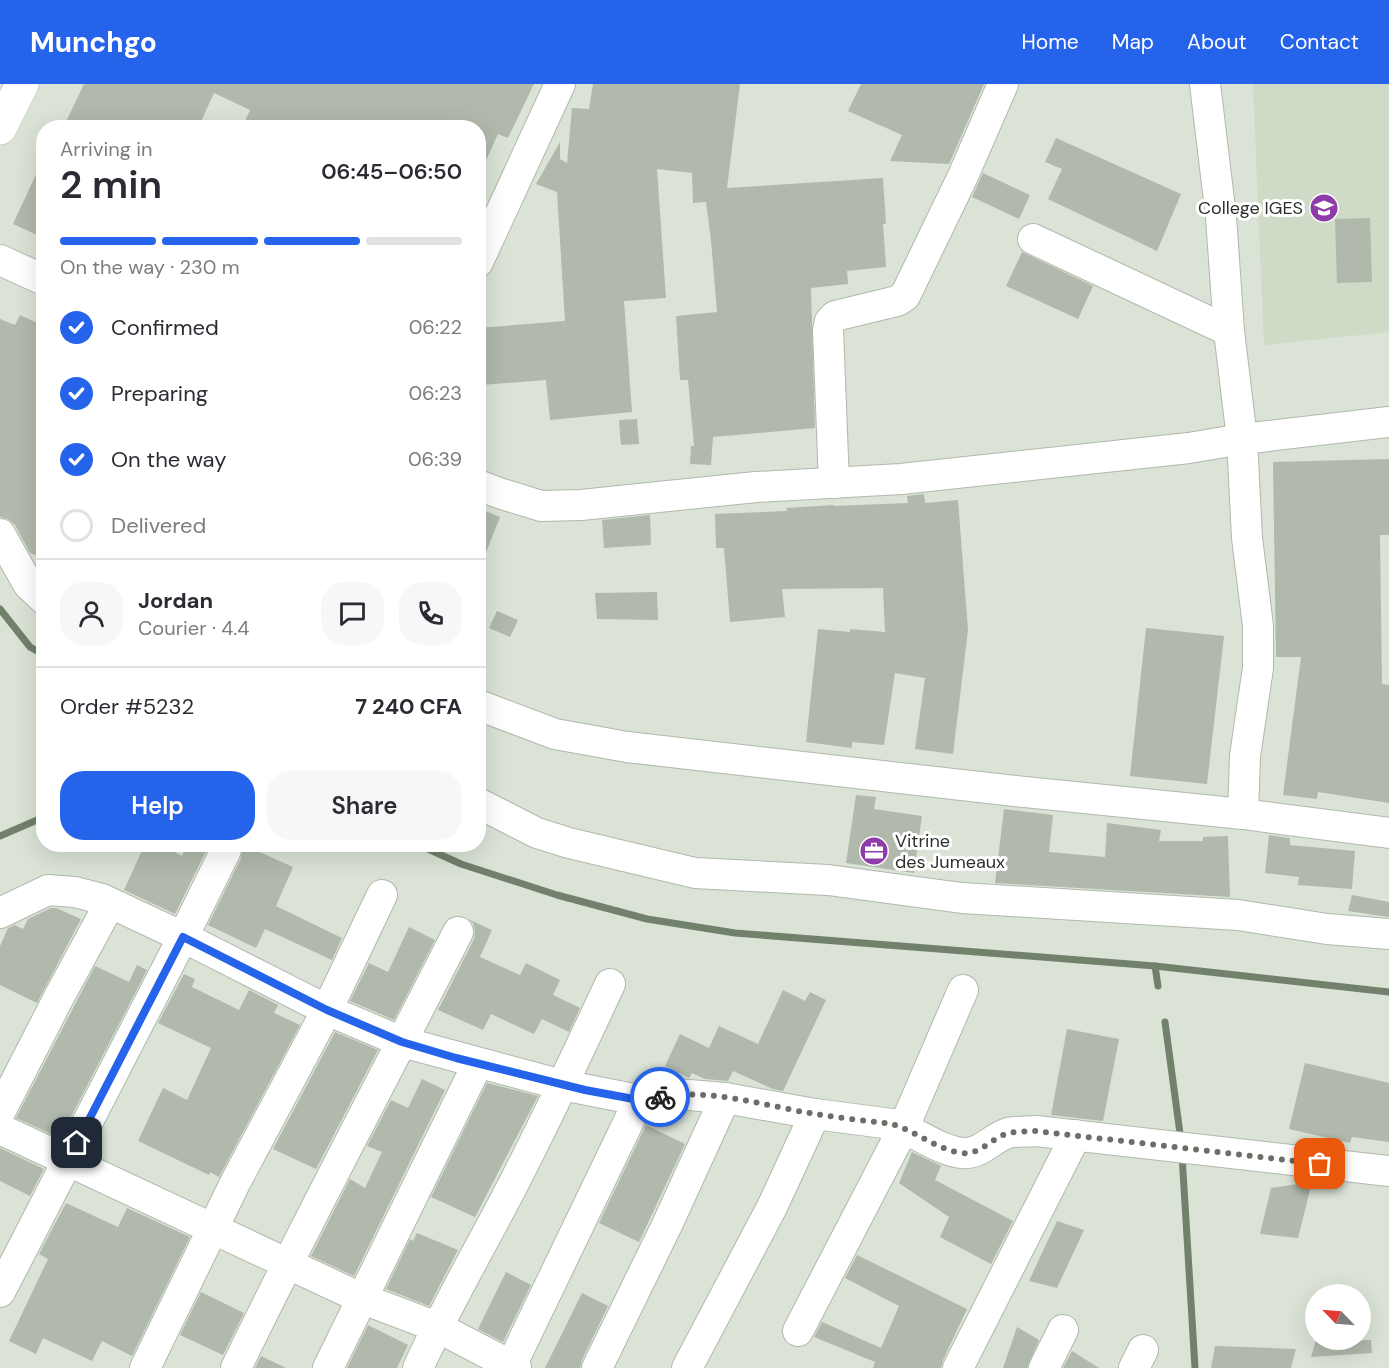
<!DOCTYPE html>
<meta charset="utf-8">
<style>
body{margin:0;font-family:"DM Sans",sans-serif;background:#f7f7f7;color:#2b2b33;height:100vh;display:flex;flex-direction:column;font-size:22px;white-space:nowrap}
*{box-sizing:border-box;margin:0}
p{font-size:20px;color:#7c7c81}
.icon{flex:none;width:33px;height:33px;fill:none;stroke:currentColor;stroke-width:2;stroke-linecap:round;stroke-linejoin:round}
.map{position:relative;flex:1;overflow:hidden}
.panel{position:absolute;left:36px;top:36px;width:450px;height:732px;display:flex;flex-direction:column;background:#fff;border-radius:24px;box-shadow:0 6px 24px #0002}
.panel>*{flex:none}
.needle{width:39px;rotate:295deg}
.tools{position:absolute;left:1305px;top:1200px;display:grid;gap:12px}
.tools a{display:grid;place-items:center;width:66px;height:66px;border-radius:50%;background:#fff;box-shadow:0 6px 24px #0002;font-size:30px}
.pin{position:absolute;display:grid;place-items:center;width:51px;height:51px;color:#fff;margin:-26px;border-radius:12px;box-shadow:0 3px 9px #0006}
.courier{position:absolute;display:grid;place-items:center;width:60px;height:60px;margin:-30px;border:4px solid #2563eb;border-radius:50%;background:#fff;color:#222;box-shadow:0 2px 8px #0007}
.headline em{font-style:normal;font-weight:600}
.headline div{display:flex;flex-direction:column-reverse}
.headline{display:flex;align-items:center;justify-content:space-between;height:102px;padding:0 24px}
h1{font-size:39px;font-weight:600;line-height:45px}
.bar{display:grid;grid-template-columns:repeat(4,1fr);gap:9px 6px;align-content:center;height:72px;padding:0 24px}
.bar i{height:8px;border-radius:4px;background:#e1e1e2}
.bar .on{background:#2563eb}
.bar p{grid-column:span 4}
.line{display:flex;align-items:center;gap:15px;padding:0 24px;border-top:2px solid #e1e1e2}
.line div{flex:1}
.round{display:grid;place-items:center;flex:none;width:63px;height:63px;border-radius:24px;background:#f7f7f7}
ol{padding:0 24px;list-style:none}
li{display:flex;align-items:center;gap:18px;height:66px}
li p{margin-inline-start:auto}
li .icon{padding:6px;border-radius:50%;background:#2563eb;color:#fff;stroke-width:4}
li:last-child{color:#7c7c81}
li i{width:33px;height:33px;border:3px solid #e1e1e2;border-radius:50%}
.primary-button{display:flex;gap:12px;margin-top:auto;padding:12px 24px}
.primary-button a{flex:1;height:69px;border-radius:24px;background:#2563eb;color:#fff;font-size:24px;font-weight:600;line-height:69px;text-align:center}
.primary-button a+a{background:#f7f7f7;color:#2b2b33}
header{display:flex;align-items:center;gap:36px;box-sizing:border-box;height:84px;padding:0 30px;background:#2563eb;color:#fff}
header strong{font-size:28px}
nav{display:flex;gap:33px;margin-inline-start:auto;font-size:21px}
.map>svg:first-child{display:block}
.built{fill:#cddbc7}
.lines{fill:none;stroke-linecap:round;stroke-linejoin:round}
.stream{stroke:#71816b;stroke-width:7}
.building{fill:#b0b9ac}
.minor-casing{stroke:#b0b9ac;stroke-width:32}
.major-casing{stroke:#b0b9ac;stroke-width:34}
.minor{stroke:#fff;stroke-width:30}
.major{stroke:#fff;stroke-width:33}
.done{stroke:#6a6f68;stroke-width:6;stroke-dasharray:0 10.8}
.route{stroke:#2563eb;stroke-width:8}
.labels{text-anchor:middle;stroke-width:6;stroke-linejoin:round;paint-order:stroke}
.poi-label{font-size:18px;fill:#2d312c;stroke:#fff;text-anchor:end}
</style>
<header>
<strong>Munchgo</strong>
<nav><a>Home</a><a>Map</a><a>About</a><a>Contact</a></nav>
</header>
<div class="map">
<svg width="1389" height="1284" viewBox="0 0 1389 1284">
<rect width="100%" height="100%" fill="#dae3d6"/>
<polygon class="built" points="1253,0 1389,0 1389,248 1264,261"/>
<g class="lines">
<g class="stream">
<polyline points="0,525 30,563 44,571"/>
<polyline points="0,752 44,733"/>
<polyline points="417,760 461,780 557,811 647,835 735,849 1155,882 1389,908"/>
<polyline points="1155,882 1158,902"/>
<polyline points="1165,938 1181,1057"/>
<polyline points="1182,1071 1195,1284"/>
</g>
</g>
<g class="building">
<polygon points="84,0 534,0 508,54 498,50 478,94 478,44 258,44 245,37 250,26 214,9 198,44 63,44"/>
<polygon points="593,0 740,0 727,104 883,94 886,140 883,140 886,183 847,187 848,200 811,204 815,344 713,353 711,381 690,380 691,362 694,362 688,296 680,296 676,232 717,228 711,156 706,118 693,119 692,89 657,85 666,214 624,217 632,328 550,336 546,296 482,301 478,244 565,237 557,108 536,100 560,58 560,75 567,79 572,24 589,25"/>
<polygon points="861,0 984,0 949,80 890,77 902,51 848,27"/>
<polygon points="1056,54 1181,110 1157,167 1048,115 1062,85 1045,78"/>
<polygon points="44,73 44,154 13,140"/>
<polygon points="983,89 1030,111 1019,135 972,113"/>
<polygon points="1370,134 1372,198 1337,199 1335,135"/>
<polygon points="1022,168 1093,202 1078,235 1006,202"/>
<polygon points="20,231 44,242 44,475 30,469 15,441 8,435 0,433 0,235 15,241"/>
<polygon points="637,335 639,360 621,361 619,336"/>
<polygon points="1389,375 1389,451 1380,451 1382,600 1389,601 1389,719 1318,708 1317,715 1283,711 1301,573 1276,573 1273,378"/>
<polygon points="924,410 925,419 958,416 968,546 953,670 915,665 925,594 895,589 884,661 852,658 852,664 806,658 818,545 850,548 850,545 885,548 883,504 782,505 785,533 730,538 724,464 716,464 715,430 787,427 786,424 834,421 834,422 908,419 907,412"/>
<polygon points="478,424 500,433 480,484 478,484"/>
<polygon points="650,431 651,461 604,464 602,436"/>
<polygon points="657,508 658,536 597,535 595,509"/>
<polygon points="497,527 518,536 510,553 489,544"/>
<polygon points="1146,544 1224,552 1207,700 1130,692"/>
<polygon points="856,711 876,713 874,725 922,732 914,789 846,779"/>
<polygon points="1004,725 1053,731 1049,768 1105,773 1107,739 1161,746 1159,757 1203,757 1203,753 1228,752 1230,813 995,799"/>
<polygon points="1269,751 1290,754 1290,761 1355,767 1352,805 1298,801 1299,793 1265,789"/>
<polygon points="145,760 159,760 182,772 188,760 198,760 207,765 175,830 124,806"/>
<polygon points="242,760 293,783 276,822 342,854 332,876 265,845 256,864 208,841 241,774"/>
<polygon points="1352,811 1389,818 1389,833 1348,827"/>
<polygon points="51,824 56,824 81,835 37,919 0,901 0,862 8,844 15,841 23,845 28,835"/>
<polygon points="468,835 492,846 480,873 520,891 526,879 560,896 553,911 580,924 569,948 542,935 534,950 491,930 483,946 438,926 474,855 475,847 473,839"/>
<polygon points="409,843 435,856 394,936 350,917 369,879 388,888"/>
<polygon points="137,881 147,886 60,1054 16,1034 95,882 129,898"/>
<polygon points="184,890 195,895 192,903 239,926 249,906 278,921 274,929 300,941 219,1093 210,1088 209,1091 138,1057 163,1004 187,1016 211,964 158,939"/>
<polygon points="783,906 805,917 810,908 826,916 783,1007 773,1005 733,987 728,997 705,995 692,989 689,994 665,982 680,950 709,964 719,942 758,960"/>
<polygon points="1067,945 1119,955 1103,1037 1051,1031"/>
<polygon points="335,948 378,966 316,1085 273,1065"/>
<polygon points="1305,979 1389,999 1389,1058 1352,1053 1350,1059 1289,1045"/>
<polygon points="422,995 445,1006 354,1192 311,1172 350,1095 365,1104 382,1068 367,1062 391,1016 408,1024"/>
<polygon points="487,999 538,1012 475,1133 431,1113"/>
<polygon points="646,1041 685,1060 639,1158 599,1139"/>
<polygon points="0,1064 44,1085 30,1112 0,1097"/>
<polygon points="912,1068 941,1082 935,1096 1013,1137 991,1180 940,1153 949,1133 899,1099"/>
<polygon points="1312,1098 1298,1154 1260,1150 1271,1104"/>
<polygon points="66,1119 118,1143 127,1124 190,1153 132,1272 102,1257 92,1277 43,1254 36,1270 9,1257 48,1175 39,1170"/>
<polygon points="1057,1137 1084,1146 1057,1204 1029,1197"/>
<polygon points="417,1149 458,1166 429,1222 386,1205 410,1155 413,1157"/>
<polygon points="857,1171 967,1225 943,1276 941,1284 873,1284 875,1278 814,1253 822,1238 881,1264 899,1222 845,1194"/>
<polygon points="506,1188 531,1201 503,1258 478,1245"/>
<polygon points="201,1208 244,1229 223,1271 180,1251"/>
<polygon points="582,1209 608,1222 582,1276 580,1284 545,1284"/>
<polygon points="368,1241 408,1261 397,1284 347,1284"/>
<polygon points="1017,1243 1039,1256 1027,1284 1003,1284"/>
<polygon points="1316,1256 1371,1256 1372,1269 1311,1273"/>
<polygon points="1215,1262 1296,1265 1291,1284 1211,1284"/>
<polygon points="1072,1267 1099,1284 1063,1284"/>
<polygon points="261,1272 286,1284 255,1284"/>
</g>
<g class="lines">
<g class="minor-casing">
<g id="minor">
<polyline points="1205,0 1221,133 1229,247 1242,355 1247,454 1258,542 1258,584 1245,672 1243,730"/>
<polyline points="1033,155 1229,247"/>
<polyline points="0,176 44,196"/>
<polyline points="478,178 560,0"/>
<polyline points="834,399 828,246 830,237 835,232 897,217 905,212 963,92 1003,0"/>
<polyline points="478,401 499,409 541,422 581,421 756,403 901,395 1189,364 1242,355 1389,338"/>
<polyline points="0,450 28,500 44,515"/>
<polyline points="478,621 555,650 627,663 1015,707 1243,730 1389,749"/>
<polyline points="478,719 537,749 569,759 695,789 828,796 962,814 1238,831 1327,845 1389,850"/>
<path d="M0,829L48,806L75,808L102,815L183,853L327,926L402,958L562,1001L639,1016L676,1010L725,1014L815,1030L892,1040C916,1047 937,1066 962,1069C980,1071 992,1054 1008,1049C1016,1047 1028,1048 1036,1047L1389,1087"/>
<polyline points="0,1028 59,913 110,819"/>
<polyline points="0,1045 363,1215 437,1243 516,1284"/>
<polyline points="0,1208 183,853 226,766"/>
<polyline points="798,1247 904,1043 963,906"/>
<polyline points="145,1284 235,1099 327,926 382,811"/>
<path d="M236,1284C307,1137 384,994 458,848"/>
<polyline points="328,1284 478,979"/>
<path d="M418,1284C444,1227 475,1173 504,1118C542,1046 576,973 610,900"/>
<polyline points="510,1284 639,1016"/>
<polyline points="597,1284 667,1141 725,1014"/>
<polyline points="687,1284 772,1123 815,1030"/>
<polyline points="958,1284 1076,1051"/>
<polyline points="1044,1284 1063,1246"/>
<polyline points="1134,1284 1143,1266"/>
</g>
</g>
<g class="major-casing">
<polyline id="major" points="0,44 22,0"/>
</g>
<use href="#minor" class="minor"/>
<use href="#major" class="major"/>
</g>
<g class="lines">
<path class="done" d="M660,1013C711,1004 765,1022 815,1030C840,1034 867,1037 892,1040C916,1047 937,1066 962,1069C980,1071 992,1054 1008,1049C1017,1047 1028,1048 1036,1047L1320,1080"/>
<polyline class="route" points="77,1059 183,853 327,926 402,958 456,974 585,1006 639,1016 660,1013"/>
</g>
<defs>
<g id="school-disc" transform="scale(1.5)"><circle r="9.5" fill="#8f3caa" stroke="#fff"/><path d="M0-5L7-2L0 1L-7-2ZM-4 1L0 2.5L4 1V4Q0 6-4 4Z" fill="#fff"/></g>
<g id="office-disc" transform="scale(1.5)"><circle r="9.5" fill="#8f3caa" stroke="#fff"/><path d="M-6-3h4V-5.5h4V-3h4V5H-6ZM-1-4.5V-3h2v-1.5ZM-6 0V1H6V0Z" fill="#fff"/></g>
</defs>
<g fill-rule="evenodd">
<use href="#school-disc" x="1324" y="124"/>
<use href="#office-disc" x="874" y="767"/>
</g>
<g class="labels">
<g class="poi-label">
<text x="1303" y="130">College IGES</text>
<text x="895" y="763" text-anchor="start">Vitrine<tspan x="895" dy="21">des Jumeaux</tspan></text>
</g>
</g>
</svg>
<div class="tools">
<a><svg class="needle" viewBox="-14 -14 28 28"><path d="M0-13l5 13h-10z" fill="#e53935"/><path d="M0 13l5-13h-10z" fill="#7c7c81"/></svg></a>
</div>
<div class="pin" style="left:1320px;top:1080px;background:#ea580c"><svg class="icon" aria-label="bag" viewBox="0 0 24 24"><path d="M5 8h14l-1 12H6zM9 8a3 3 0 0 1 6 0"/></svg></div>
<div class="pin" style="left:77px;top:1059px;background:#1f2937"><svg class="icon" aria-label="home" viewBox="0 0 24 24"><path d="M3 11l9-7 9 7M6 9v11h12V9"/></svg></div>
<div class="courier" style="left:660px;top:1013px"><svg class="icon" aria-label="bike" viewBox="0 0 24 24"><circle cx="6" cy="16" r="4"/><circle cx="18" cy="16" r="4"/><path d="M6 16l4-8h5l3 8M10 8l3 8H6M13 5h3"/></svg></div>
<section class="panel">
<div class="headline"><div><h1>2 min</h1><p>Arriving in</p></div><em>06:45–06:50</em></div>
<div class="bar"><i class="on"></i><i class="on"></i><i class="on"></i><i></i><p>On the way · 230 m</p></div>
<ol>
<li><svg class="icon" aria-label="check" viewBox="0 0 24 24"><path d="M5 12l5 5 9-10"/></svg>Confirmed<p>06:22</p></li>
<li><svg class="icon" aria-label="check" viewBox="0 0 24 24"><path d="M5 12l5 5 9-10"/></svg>Preparing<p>06:23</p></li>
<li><svg class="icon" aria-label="check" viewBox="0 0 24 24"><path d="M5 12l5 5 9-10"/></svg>On the way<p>06:39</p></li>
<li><i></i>Delivered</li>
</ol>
<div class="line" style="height:108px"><a class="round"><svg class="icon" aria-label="person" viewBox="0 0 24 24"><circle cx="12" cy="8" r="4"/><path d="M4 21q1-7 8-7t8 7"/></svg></a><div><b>Jordan</b><p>Courier · 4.4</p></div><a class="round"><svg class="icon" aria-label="chat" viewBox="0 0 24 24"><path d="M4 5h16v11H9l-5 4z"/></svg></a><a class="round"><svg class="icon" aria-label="phone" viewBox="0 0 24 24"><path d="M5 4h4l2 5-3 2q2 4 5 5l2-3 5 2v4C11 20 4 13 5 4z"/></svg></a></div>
<div class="line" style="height:78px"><div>Order #5232</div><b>7 240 CFA</b></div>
<div class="primary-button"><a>Help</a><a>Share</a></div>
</section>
</div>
